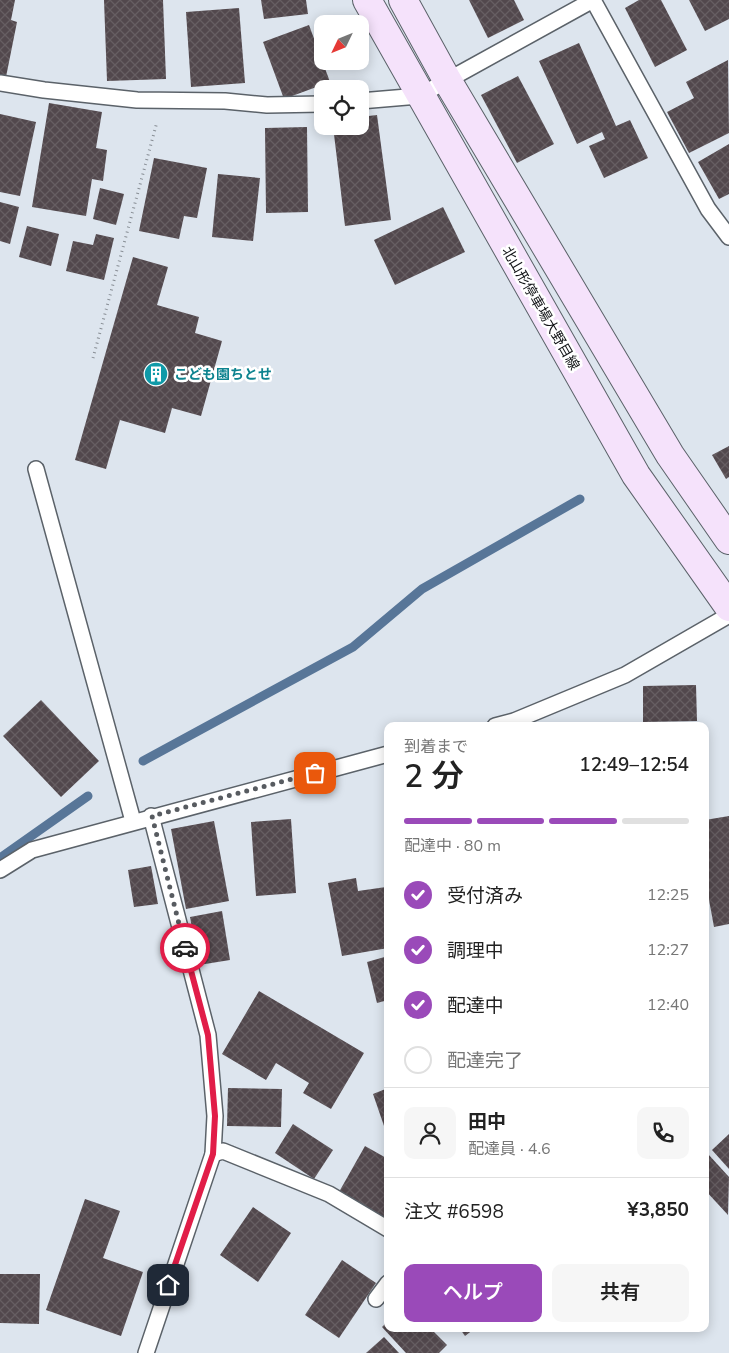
<!DOCTYPE html>
<html lang="ja">
<meta charset="utf-8">
<style>
body{margin:0;font-family:"Nunito Sans","Noto Sans JP",sans-serif;background:#f6f6f6;color:#222;height:100vh;display:flex;flex-direction:column;font-size:19px;white-space:nowrap}
*{box-sizing:border-box;margin:0}
p{font-size:16px;color:#767676}
.icon{flex:none;width:28px;height:28px;fill:none;stroke:currentColor;stroke-width:2;stroke-linecap:round;stroke-linejoin:round}
.map{position:relative;flex:1;overflow:hidden}
.drawer{position:absolute;left:384px;top:722px;width:325px;height:610px;display:flex;flex-direction:column;background:#fff;border-radius:10px;box-shadow:0 2px 12px #0003}
.drawer>*{flex:none}
.needle{width:32px;rotate:227deg}
.tools{position:absolute;left:314px;top:15px;display:grid;gap:10px}
.tools a{display:grid;place-items:center;width:55px;height:55px;border-radius:10px;background:#fff;box-shadow:0 2px 12px #0003;font-size:25px}
.pin{position:absolute;display:grid;place-items:center;width:42px;height:42px;color:#fff;margin:-21px;border-radius:10px;box-shadow:0 2px 8px #0006}
.courier{position:absolute;display:grid;place-items:center;width:50px;height:50px;margin:-25px;border:4px solid #e11d48;border-radius:50%;background:#fff;color:#222;box-shadow:0 1px 6px #0007}
.headline em{font-style:normal;font-weight:600}
.headline div{display:flex;flex-direction:column-reverse}
.headline{display:flex;align-items:center;justify-content:space-between;height:85px;padding:0 20px}
h1{font-size:32px;font-weight:600;line-height:38px}
.bar{display:grid;grid-template-columns:repeat(4,1fr);gap:8px 5px;align-content:center;height:60px;padding:0 20px}
.bar i{height:6px;border-radius:4px;background:#e0e0e0}
.bar .on{background:#9a4ab9}
.bar p{grid-column:span 4}
.line{display:flex;align-items:center;gap:12px;padding:0 20px;border-top:1px solid #e0e0e0}
.line div{flex:1}
.round{display:grid;place-items:center;flex:none;width:52px;height:52px;border-radius:10px;background:#f6f6f6}
ol{padding:0 20px;list-style:none}
li{display:flex;align-items:center;gap:15px;height:55px}
li p{margin-inline-start:auto}
li .icon{padding:5px;border-radius:50%;background:#9a4ab9;color:#fff;stroke-width:4}
li:last-child{color:#767676}
li i{width:28px;height:28px;border:2px solid #e0e0e0;border-radius:50%}
.button{display:flex;gap:10px;margin-top:auto;padding:10px 20px}
.button a{flex:1;height:58px;border-radius:10px;background:#9a4ab9;color:#fff;font-size:20px;font-weight:600;line-height:58px;text-align:center}
.button a+a{background:#f6f6f6;color:#222}
.map>svg:first-child{display:block}
.lines{fill:none;stroke-linecap:round;stroke-linejoin:round}
.stream{stroke:#587698;stroke-width:9}
.building{fill:url(#building-cross-hatch)}
.lane-casing{stroke:#5b6269;stroke-width:18}
.secondary-casing{stroke:#5b6269;stroke-width:30}
.path{stroke:#888e95;stroke-width:3;stroke-dasharray:1 4;stroke-linecap:butt}
.lane{stroke:#fff;stroke-width:15}
.secondary{stroke:#f5e2fb;stroke-width:28}
.done{stroke:#575b60;stroke-width:5;stroke-dasharray:0 9}
.route{stroke:#e11d48;stroke-width:6}
.labels{text-anchor:middle;stroke-width:5;stroke-linejoin:round;paint-order:stroke}
.street-label{font-size:14px;fill:#0f1114;stroke:#fff}
.culture-label{font-size:14px;font-weight:bold;fill:#0d838f;stroke:#fff;text-anchor:start}
</style>
<div class="map">
<svg width="729" height="1353" viewBox="0 0 729 1353">
<defs>
<pattern id="building-cross-hatch" width="8" height="8" patternUnits="userSpaceOnUse" patternTransform="scale(1.25)"><rect width="8" height="8" fill="#52484d"/><path d="M0 0l8 8M0 8l8-8" fill="none" stroke="#665e62"/></pattern>
</defs>
<rect width="100%" height="100%" fill="#dde5ee"/>
<g class="lines">
<g class="stream">
<polyline points="143,761 353,647 422,589 580,499"/>
<polyline points="0,858 88,796"/>
</g>
</g>
<g class="building">
<polygon points="0,0 15,0 11,20 17,22 6,77 0,76"/>
<polygon points="104,0 163,0 166,79 107,81"/>
<polygon points="261,0 306,0 308,14 264,19"/>
<polygon points="469,0 514,0 524,20 488,38"/>
<polygon points="639,0 661,0 687,50 655,67 625,8"/>
<polygon points="689,0 729,0 729,19 705,31"/>
<polygon points="239,8 245,83 191,87 186,12"/>
<polygon points="309,25 330,82 284,99 263,42"/>
<polygon points="579,43 616,126 630,120 648,158 604,178 589,146 605,139 602,132 577,144 539,61"/>
<polygon points="728,60 729,133 689,153 667,112 694,98 686,82"/>
<polygon points="518,76 554,144 517,163 481,95"/>
<polygon points="49,103 102,112 96,148 107,150 103,181 92,179 86,216 32,207"/>
<polygon points="0,114 36,122 20,196 0,192"/>
<polygon points="377,115 391,220 345,226 333,126 360,126 360,117"/>
<polygon points="307,127 308,212 266,213 265,128"/>
<polygon points="729,144 729,194 719,199 698,162"/>
<polygon points="154,158 207,168 197,218 184,216 179,239 139,231"/>
<polygon points="218,174 260,178 253,241 212,237"/>
<polygon points="100,188 124,194 116,225 93,219"/>
<polygon points="0,202 19,207 10,244 0,241"/>
<polygon points="443,207 465,252 395,285 374,240"/>
<polygon points="27,226 59,234 51,266 19,257"/>
<polygon points="96,234 114,238 104,280 66,271 73,241 93,245"/>
<polygon points="133,257 168,267 157,305 199,317 195,333 222,341 201,416 172,408 165,433 120,420 106,469 75,460"/>
<polygon points="729,446 729,477 726,479 712,455"/>
<polygon points="696,685 697,721 643,722 643,686"/>
<polygon points="41,700 99,761 61,797 3,736"/>
<polygon points="729,816 729,924 714,927 705,878 705,820"/>
<polygon points="291,819 296,893 256,896 251,822"/>
<polygon points="214,821 229,901 186,909 171,829"/>
<polygon points="151,866 158,904 134,907 128,870"/>
<polygon points="356,878 358,891 386,887 388,948 342,956 328,883"/>
<polygon points="222,911 230,960 199,965 190,917"/>
<polygon points="388,956 388,1000 377,1003 367,962"/>
<polygon points="259,991 364,1053 331,1109 303,1093 309,1083 276,1063 266,1080 222,1054"/>
<polygon points="228,1088 282,1089 281,1127 227,1126"/>
<polygon points="388,1088 388,1124 384,1126 373,1094"/>
<polygon points="293,1124 333,1150 314,1179 275,1153"/>
<polygon points="729,1134 729,1169 712,1150"/>
<polygon points="365,1146 388,1159 388,1221 339,1192"/>
<polygon points="708,1154 729,1177 728,1215 705,1190 705,1157"/>
<polygon points="85,1199 120,1211 103,1258 143,1272 121,1336 46,1310"/>
<polygon points="253,1207 291,1233 258,1282 220,1255"/>
<polygon points="342,1260 376,1283 339,1338 305,1315"/>
<polygon points="0,1274 40,1274 39,1324 0,1323"/>
<polygon points="388,1321 388,1329 431,1329 447,1345 439,1353 406,1353 382,1327"/>
<polygon points="460,1329 474,1329 465,1336"/>
<polygon points="384,1337 399,1353 366,1353"/>
</g>
<g class="lines">
<g class="lane-casing">
<g id="lane">
<polyline points="593,0 708,209 729,237"/>
<polyline points="0,83 44,90 137,100 225,101 267,105 322,104"/>
<polyline points="360,101 419,96 593,0"/>
<polyline points="36,469 133,821"/>
<polyline points="495,726 514,721 625,675 729,615"/>
<polyline points="0,870 32,850 388,754"/>
<polyline points="213,1154 223,1151 329,1194 388,1229"/>
<polyline points="376,1299 388,1283"/>
<polyline points="146,1353 213,1154 215,1116 208,1035 151,816"/>
</g>
</g>
<g class="secondary-casing">
<g id="secondary">
<polyline points="367,0 636,475 729,607"/>
<polyline points="403,0 447,80 670,455 729,540"/>
</g>
</g>
<polyline class="path" points="93,358 157,122"/>
<use href="#lane" class="lane"/>
<use href="#secondary" class="secondary"/>
</g>
<g class="lines">
<polyline class="done" points="185,948 152,816 315,773"/>
<polyline class="route" points="168,1285 213,1154 215,1116 208,1035 185,948"/>
</g>
<defs>
<g id="building-disc" transform="scale(1.25)"><circle r="9.5" fill="#0f9aa8" stroke="#fff"/><path d="M-4-6H4V6H1V3H-1V6H-4ZM-2.5-4.3h1.7v1.8h-1.7ZM.8-4.3h1.7v1.8H.8ZM-2.5-1h1.7V.8h-1.7ZM.8-1h1.7V.8H.8Z" fill="#fff"/></g>
</defs>
<g fill-rule="evenodd">
<use href="#building-disc" x="156" y="374"/>
</g>
<g class="labels">
<g class="street-label">
<text transform="translate(541 308) rotate(60)" y="5">北山形停車場大野目線</text>
</g>
<g class="culture-label">
<text x="174" y="379">こども園ちとせ</text>
</g>
</g>
</svg>
<div class="tools">
<a><svg class="needle" viewBox="-14 -14 28 28"><path d="M0-13l5 13h-10z" fill="#e53935"/><path d="M0 13l5-13h-10z" fill="#767676"/></svg></a>
<a><svg class="icon" aria-label="locate" viewBox="0 0 24 24"><circle cx="12" cy="12" r="6"/><path d="M12 2v4M12 18v4M2 12h4M18 12h4"/></svg></a>
</div>
<div class="pin" style="left:315px;top:773px;background:#ea580c"><svg class="icon" aria-label="bag" viewBox="0 0 24 24"><path d="M5 8h14l-1 12H6zM9 8a3 3 0 0 1 6 0"/></svg></div>
<div class="pin" style="left:168px;top:1285px;background:#1f2937"><svg class="icon" aria-label="home" viewBox="0 0 24 24"><path d="M3 11l9-7 9 7M6 9v11h12V9"/></svg></div>
<div class="courier" style="left:185px;top:948px"><svg class="icon" aria-label="car" viewBox="0 0 24 24"><path d="M5 17H2v-5l4-1 3-4h7l3 4 3 1v5h-3M9 17h6M6 11h13"/><circle cx="7" cy="17" r="2"/><circle cx="17" cy="17" r="2"/></svg></div>
<section class="drawer">
<div class="headline"><div><h1>2 分</h1><p>到着まで</p></div><em>12:49–12:54</em></div>
<div class="bar"><i class="on"></i><i class="on"></i><i class="on"></i><i></i><p>配達中 · 80 m</p></div>
<ol>
<li><svg class="icon" aria-label="check" viewBox="0 0 24 24"><path d="M5 12l5 5 9-10"/></svg>受付済み<p>12:25</p></li>
<li><svg class="icon" aria-label="check" viewBox="0 0 24 24"><path d="M5 12l5 5 9-10"/></svg>調理中<p>12:27</p></li>
<li><svg class="icon" aria-label="check" viewBox="0 0 24 24"><path d="M5 12l5 5 9-10"/></svg>配達中<p>12:40</p></li>
<li><i></i>配達完了</li>
</ol>
<div class="line" style="height:90px"><a class="round"><svg class="icon" aria-label="person" viewBox="0 0 24 24"><circle cx="12" cy="8" r="4"/><path d="M4 21q1-7 8-7t8 7"/></svg></a><div><b>田中</b><p>配達員 · 4.6</p></div><a class="round"><svg class="icon" aria-label="phone" viewBox="0 0 24 24"><path d="M5 4h4l2 5-3 2q2 4 5 5l2-3 5 2v4C11 20 4 13 5 4z"/></svg></a></div>
<div class="line" style="height:65px"><div>注文 #6598</div><b>¥3,850</b></div>
<div class="button"><a>ヘルプ</a><a>共有</a></div>
</section>
</div>
